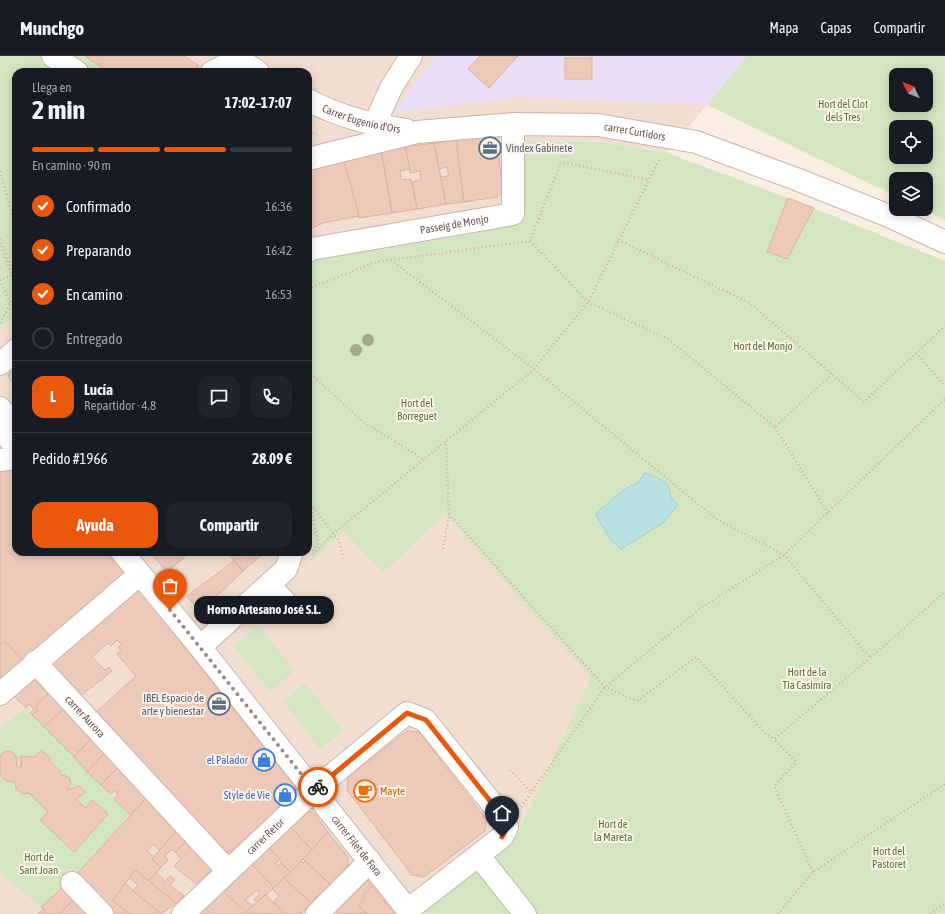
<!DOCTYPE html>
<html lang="es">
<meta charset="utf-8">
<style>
body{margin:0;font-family:"Asap Condensed",sans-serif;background:#20242c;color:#f1f3f6;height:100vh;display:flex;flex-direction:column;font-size:15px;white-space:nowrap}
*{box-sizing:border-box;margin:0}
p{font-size:13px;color:#9ea1a6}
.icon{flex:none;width:22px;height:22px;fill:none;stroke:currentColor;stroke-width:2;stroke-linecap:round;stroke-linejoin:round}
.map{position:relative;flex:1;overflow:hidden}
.sheet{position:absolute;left:12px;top:12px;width:300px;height:488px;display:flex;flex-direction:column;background:#171b24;border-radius:12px;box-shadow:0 2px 10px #0003}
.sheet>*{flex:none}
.needle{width:26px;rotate:313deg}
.buttons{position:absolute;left:889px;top:12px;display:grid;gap:8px}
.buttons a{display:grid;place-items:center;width:44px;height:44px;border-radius:8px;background:#171b24;box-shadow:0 2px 10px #0003;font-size:20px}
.pin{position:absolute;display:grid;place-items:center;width:34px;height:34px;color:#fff;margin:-41px -17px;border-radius:50% 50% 50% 0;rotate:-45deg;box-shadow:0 0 4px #0007}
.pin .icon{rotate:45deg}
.courier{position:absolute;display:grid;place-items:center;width:40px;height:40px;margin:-20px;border:3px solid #ea580c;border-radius:50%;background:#fff;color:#222;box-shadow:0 1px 5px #0007}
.bubble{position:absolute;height:28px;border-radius:12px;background:#171b24;box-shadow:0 2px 10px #0003;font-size:13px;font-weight:700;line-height:28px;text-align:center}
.overview em{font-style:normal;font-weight:700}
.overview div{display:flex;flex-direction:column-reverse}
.overview{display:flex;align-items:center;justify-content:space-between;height:68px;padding:0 20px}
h1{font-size:26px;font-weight:700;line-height:30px}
.bar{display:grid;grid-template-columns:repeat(4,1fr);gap:6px 4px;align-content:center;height:48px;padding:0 20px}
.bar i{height:5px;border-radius:3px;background:#363941}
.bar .selected{background:#ea580c}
.bar p{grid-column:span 4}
.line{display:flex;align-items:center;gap:10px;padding:0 20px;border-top:1px solid #363941}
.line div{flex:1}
.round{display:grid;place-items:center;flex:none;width:42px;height:42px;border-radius:12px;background:#20242c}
ol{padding:0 20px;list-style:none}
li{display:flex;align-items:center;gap:12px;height:44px}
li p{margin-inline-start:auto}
li .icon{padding:4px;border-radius:50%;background:#ea580c;color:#fff;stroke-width:4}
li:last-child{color:#9ea1a6}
li i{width:22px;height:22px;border:2px solid #363941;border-radius:50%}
.cta{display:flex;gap:8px;margin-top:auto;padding:8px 20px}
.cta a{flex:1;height:46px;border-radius:12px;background:#ea580c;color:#fff;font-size:16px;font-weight:700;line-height:46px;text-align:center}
.cta a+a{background:#20242c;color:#f1f3f6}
header{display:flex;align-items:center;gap:24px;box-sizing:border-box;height:56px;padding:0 20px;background:#171b24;border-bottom:1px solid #363941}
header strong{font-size:19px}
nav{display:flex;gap:22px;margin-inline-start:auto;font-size:14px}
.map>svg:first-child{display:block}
.residential{fill:#f1ded0}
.education{fill:#eadef6}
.green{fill:#d4e6c1;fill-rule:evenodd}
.water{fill:#b7e0e1;stroke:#9ed0d2}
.building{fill:#edc9ba;stroke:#deaf9c}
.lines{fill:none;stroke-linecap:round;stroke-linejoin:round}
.minor-casing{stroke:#c9b4a9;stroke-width:24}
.path{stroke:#d1ad9e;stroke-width:2.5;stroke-dasharray:1 3;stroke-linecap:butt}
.minor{stroke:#fff;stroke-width:22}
.tree{fill:#a0aa8a}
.done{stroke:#a0897f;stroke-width:4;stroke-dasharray:0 7.2}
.route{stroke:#ea580c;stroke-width:5}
.labels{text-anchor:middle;stroke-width:4;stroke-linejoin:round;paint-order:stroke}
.park-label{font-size:11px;fill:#567443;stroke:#fdf2e6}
.street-label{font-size:11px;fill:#6f534a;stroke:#fdf2e6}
.service-label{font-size:11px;fill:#4e5e75;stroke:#fdf2e6;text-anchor:start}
.shop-label{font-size:11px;fill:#366cbe;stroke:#fdf2e6;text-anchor:end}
.food-label{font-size:11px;fill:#c56008;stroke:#fdf2e6;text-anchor:start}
</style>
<header>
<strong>Munchgo</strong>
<nav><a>Mapa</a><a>Capas</a><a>Compartir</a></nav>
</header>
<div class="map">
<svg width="945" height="858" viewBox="0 0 945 858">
<rect width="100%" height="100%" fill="#faede1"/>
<polygon class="residential" points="0,0 747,0 667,97 601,86 522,85 524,144 519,162 308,204 308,16 16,16 16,496 308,496 308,470 313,479 312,505 343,475 383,517 445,459 592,622 518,776 499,794 423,853 427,858 0,858"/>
<polygon class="education" points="435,0 747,0 707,49 516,41 393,57"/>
<g class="green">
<polygon points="0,0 88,0 112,16 16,16 16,261 0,270"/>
<path d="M747,0H945V164L923,153H926V123H896V140L707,49ZM896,19H926V49H896ZM896,71H926V101H896Z"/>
<polygon points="522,85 601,86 667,97 788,142 945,205 945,858 427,858 423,853 499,794 518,776 591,622 445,459 383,517 343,475 312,505 313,479 308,470 308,204 519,162 524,144"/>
<polygon points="258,569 295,615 270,635 233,590"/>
<polygon points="305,627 343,675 320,693 283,645"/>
<path d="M26,652L131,759L75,820L41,851L0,817V719L6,725L15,726L16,733L22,738L29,737L48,756L40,764L74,796L108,758L93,744L86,752L76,744L85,736L79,730L67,734L71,726L64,719L61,720L49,704L51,702L42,694C35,701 27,710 17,711L16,700L11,695H5L0,701V672Z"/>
</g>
<path class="water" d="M645,417C653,420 664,423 668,430C672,439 669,442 678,449L663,467L621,493L611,484L595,458L626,432L636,428Z"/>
<g class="building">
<polygon points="85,0 184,0 199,10 196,16 109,16"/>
<polygon points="480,0 518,0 489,32 468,13"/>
<rect x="565" y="2" width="27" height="21"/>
<polygon points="491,80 497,86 503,135 497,141 464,146 456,84"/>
<polygon points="456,84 464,146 446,148 440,121 449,120 447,111 439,113 434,87"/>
<polygon points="434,87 446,148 417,153 412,126 421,124 420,115 410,117 405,91"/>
<polygon points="405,91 410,113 400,115 401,124 411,123 417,153 392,157 381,94"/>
<polygon points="381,94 392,157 359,162 343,101"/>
<polygon points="343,101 359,160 323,167 308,174 308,109"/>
<polygon points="788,142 814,152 787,203 767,196"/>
<polygon points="16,307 16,330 8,321 12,311"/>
<polygon points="16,406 16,496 107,496 106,497 123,515 123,520 24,606 5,585 0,589 0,407"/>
<polygon points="150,496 190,496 167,516"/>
<polygon points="226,496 265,496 243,515"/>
<polygon points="234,505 243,515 205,551 195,550 187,540"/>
<polygon points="138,532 296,732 294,739 230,796 223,796 94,658 136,620 117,598 121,594 118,591 122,589 117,584 111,590 108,587 92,601 105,614 109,611 112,615 78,642 47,609"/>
<polygon points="5,585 24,606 0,628 0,589"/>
<polygon points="34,615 52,634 35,651 38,654 32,659 30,657 34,653 29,648 26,652 10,636"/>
<polygon points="52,634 67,650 44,671 32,659 38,654 35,651"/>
<polygon points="67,650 95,679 74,701 44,671"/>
<polygon points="407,675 419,676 486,763 485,775 424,821 412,819 347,734 348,721"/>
<polygon points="95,679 108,693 87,716 74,701"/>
<polygon points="108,693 122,707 101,729 87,716"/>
<polygon points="41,694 51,702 49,704 61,716 61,720 64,719 69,722 71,726 67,734 79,730 85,736 76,744 86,752 92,744 108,758 74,796 40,764 48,756 29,737 22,738 16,733 15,726 6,725 0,719 0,701 5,695 11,695 16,700 17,711 21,711 21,700 35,701"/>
<polygon points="122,707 150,738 131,759 114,743 118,738 115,735 111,738 101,729"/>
<polygon points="150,738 180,771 160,794 153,788 147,795 154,801 152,803 161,811 149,825 135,814 113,845 130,858 111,858 75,820"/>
<polygon points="302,755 313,756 328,776 312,794 288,768"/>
<polygon points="288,768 312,794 290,816 265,788"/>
<polygon points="180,771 191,781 175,796 172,793 165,800 168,804 161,811 152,803"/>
<polygon points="328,776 348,801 348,811 331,829 303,803"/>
<polygon points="191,781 216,810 196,828 174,810 181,803 175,796"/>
<polygon points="265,788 280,803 276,807 279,810 281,807 290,816 274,832 249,805"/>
<polygon points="249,805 274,832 257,846 254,844 260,838 257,834 245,844 253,850 245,857 217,829"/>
<polygon points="301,805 303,807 305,805 331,829 311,847 284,822"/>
<polygon points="135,814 149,825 176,847 161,858 138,839 133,835 138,829 129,822"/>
<polygon points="156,817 165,825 170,820 175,824 170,829 184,840 176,847 149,825"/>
<polygon points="364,820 372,830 363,839 365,842 358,850 366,857 338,858 329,850"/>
<polygon points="284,822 311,847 301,858 285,858 274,846 279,840 272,833"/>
<polygon points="125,827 138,839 161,858 130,858 113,845"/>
<polygon points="65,829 77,840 60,858 49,858 41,851"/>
<polygon points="372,830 395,858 364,858 366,857 358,850 365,842 363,839"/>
<polygon points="220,832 247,858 211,858 202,849"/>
<polygon points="266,839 285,858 245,857 257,846"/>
<polygon points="77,840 96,858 60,858"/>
<polygon points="200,847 211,858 188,858"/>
<polygon points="43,853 49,858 38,858"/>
</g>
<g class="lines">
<g class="minor-casing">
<g id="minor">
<polyline points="53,0 77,16"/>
<polyline points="234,0 258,16"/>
<polyline points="212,16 239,3"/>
<path id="s1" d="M308,44C340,61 371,69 406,74"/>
<polyline points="374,70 391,32 411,0"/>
<path id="s2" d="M308,103L417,76L513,68L598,69L696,86L796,123L889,160L945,186"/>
<path id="s3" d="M308,195L311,193L513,158V68"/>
<polyline points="0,308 16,294"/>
<polyline points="0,352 16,371"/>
<polyline points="0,373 16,390"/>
<polyline points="0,404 16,402"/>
<path id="s4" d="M122,496L200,591L411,858"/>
<polyline points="269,529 285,546"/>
<polyline points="200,591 286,513 292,496"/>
<path id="s5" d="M35,606L228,815"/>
<polyline points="0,638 140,518"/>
<polyline points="479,800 525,858"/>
<polyline points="72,827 102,858"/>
<path id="s6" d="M183,858L314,734L407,657L425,664L502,760L507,771L502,781L408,854"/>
<polyline points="317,858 370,805"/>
</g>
</g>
<g class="path">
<polyline points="309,76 317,79"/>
<polyline points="0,115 16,173"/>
<polyline points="0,183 16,221"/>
<polyline points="618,184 750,247 864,346 945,270"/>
<polyline points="530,185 588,246 668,283 775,371 832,318"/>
<polyline points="0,190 12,219 0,224"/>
<polyline points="391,204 534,313 715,462 784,499 870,602 945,536"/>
<polyline points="0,224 10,248"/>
<polyline points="308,233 376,206 530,185 561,106 649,124"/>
<polyline points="0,267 16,237"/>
<polyline points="916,297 945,330"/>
<polyline points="308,315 362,365 423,403"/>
<polyline points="775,371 828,457"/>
<polyline points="308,445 339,485 344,504"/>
<polyline points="449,458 605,631 637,645 696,601 766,678 774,683"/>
<polyline points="443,493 449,458 446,385"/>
<polyline points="313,495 318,487 312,459 314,453"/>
<polyline points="313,498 333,478 534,313 588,246 660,102"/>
<polyline points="510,714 531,736"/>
<polyline points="521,751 605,631 702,551 784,499 945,343"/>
<polyline points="813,816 774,730 796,706 774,683 870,602"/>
<polyline points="778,858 813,816 945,728"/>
<polyline points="930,858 945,847"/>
</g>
<use href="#minor" class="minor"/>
</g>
<g class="tree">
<circle cx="368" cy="284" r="6"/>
<circle cx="356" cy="294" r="6"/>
</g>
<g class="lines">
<polyline class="done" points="170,554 314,734 318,731"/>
<polyline class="route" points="318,731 407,657 426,664 502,760 507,771 502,781"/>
</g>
<defs>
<g id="office-ring" transform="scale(1.15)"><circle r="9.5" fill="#fdf2e6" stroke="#5c6f8a" stroke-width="1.5"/><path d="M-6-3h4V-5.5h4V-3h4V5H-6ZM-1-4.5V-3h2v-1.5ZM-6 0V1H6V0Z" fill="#5c6f8a"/></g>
<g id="shop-ring" transform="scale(1.15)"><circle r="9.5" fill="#fdf2e6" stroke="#3f7fe0" stroke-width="1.5"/><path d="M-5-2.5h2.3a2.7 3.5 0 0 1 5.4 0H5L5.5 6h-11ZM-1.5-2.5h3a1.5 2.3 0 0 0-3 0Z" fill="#3f7fe0"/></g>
<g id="cafe-ring" transform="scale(1.15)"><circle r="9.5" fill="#fdf2e6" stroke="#e8710a" stroke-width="1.5"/><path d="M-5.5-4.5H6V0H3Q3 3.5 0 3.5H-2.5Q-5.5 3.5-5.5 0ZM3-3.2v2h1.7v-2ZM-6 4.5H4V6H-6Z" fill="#e8710a"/></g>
</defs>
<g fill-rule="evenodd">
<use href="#office-ring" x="490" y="92"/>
<use href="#office-ring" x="219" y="648"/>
<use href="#shop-ring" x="264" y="704"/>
<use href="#cafe-ring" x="365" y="735"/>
<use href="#shop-ring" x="285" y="739"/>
</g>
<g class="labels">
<g class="park-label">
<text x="843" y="52">Hort del Clot<tspan x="843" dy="13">dels Tres</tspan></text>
<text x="763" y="294">Hort del Monjo</text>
<text x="417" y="351">Hort del<tspan x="417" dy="13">Borreguet</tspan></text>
<text x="807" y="620">Hort de la<tspan x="807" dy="13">Tia Casimira</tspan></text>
<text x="613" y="772">Hort de<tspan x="613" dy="13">la Mareta</tspan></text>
<text x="889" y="799">Hort del<tspan x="889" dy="13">Pastoret</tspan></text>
<text x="39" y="805">Hort de<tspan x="39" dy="13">Sant Joan</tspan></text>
</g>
<g class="street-label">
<text dy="4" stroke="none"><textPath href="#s1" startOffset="57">Carrer Eugenio d'Ors</textPath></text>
<text dy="4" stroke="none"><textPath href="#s2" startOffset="331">carrer Curtidors</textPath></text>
<text dy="4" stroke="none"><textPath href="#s3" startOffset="149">Passeig de Monjo</textPath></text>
<text dy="4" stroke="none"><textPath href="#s5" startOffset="74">carrer Aurora</textPath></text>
<text dy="4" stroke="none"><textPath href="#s6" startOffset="113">carrer Retor</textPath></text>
<text dy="4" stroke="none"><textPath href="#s4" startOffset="376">carrer Filet de Fora</textPath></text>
</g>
<g class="service-label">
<text x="506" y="96">Vindex Gabinete</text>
<text x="204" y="646" text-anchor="end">IBEL Espacio de<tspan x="204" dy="13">arte y bienestar</tspan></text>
</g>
<g class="shop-label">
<text x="248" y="708">el Palador</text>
<text x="270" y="743">Style de Vie</text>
</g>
<g class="food-label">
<text x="380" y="739">Mayte</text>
</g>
</g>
</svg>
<div class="buttons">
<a><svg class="needle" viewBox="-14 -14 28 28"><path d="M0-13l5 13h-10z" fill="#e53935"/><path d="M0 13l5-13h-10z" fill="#9ea1a6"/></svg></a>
<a><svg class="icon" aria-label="locate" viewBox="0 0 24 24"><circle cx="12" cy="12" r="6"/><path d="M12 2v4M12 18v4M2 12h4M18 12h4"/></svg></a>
<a><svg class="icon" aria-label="layers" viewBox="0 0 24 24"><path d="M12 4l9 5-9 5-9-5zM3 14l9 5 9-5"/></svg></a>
</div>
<div class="pin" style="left:170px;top:554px;background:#ea580c"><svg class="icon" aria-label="bag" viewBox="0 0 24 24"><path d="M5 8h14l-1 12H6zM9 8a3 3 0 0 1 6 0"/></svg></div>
<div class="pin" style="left:502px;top:781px;background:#1f2937"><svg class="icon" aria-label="home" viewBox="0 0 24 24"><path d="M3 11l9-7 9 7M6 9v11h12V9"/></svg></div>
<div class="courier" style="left:318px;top:731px"><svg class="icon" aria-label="bike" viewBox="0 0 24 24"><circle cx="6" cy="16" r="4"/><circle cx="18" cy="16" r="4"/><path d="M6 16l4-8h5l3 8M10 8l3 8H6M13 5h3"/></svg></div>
<div class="bubble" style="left:194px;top:540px;width:140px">Horno Artesano José S.L.</div>
<section class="sheet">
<div class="overview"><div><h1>2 min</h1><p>Llega en</p></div><em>17:02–17:07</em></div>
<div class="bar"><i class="selected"></i><i class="selected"></i><i class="selected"></i><i></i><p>En camino · 90 m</p></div>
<ol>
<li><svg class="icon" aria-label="check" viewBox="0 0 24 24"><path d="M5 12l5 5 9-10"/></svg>Confirmado<p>16:36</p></li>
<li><svg class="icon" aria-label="check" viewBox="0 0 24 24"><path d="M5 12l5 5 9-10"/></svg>Preparando<p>16:42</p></li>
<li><svg class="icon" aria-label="check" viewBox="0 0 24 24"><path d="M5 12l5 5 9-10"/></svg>En camino<p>16:53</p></li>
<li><i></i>Entregado</li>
</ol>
<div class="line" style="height:72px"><b class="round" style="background:#ea580c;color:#fff">L</b><div><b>Lucía</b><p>Repartidor · 4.8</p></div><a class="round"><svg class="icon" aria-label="chat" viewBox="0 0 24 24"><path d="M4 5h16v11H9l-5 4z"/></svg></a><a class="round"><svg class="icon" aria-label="phone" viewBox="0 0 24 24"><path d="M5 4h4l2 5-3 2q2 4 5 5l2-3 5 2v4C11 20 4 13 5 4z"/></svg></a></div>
<div class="line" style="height:52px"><div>Pedido #1966</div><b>28.09 €</b></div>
<div class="cta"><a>Ayuda</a><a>Compartir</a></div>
</section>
</div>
